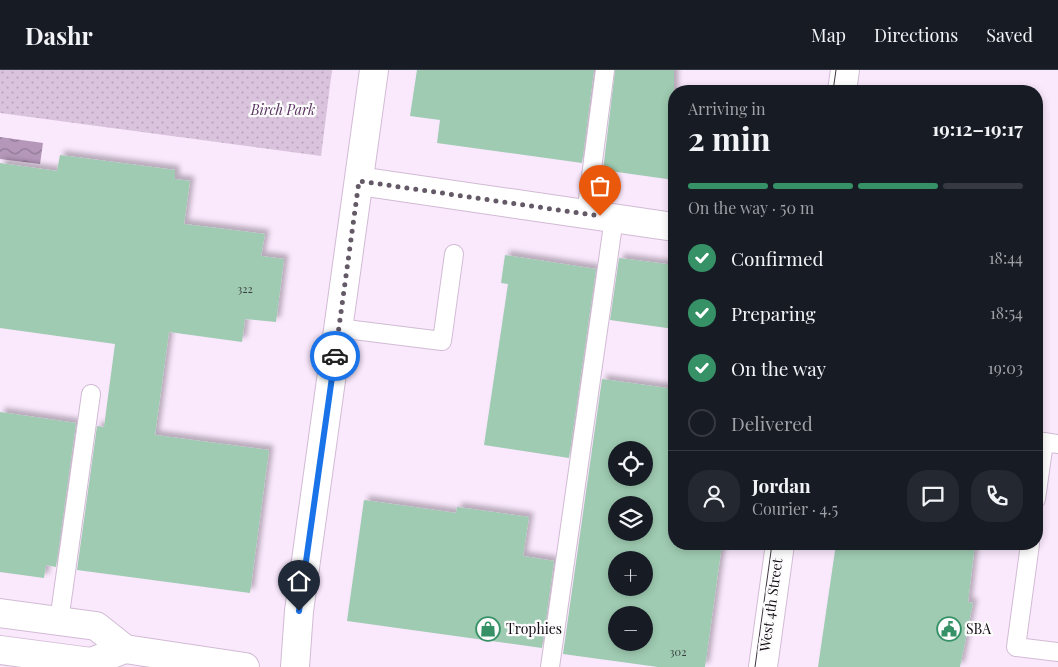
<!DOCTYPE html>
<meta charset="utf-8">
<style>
body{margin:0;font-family:"Playfair Display",serif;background:#242831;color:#f1f3f6;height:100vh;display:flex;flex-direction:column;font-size:19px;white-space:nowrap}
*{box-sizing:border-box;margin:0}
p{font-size:16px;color:#9ea1a6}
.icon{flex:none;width:28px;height:28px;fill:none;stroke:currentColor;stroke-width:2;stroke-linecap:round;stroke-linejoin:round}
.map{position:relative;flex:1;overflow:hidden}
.drawer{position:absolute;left:668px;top:15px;width:375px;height:465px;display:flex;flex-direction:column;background:#171b24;border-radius:20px;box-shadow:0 2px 8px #0003}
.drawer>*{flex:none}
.fabs{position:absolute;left:608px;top:371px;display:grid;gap:10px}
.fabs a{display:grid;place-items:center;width:45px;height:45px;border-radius:50%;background:#171b24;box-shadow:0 2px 8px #0003;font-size:25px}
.pin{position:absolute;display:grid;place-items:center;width:42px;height:42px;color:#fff;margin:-51px -21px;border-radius:50% 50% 50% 0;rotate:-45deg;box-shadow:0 0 5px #0007}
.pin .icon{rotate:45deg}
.courier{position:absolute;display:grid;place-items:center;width:50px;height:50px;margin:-25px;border:4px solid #1a73e8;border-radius:50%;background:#fff;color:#222;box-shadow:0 1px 6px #0007}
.head em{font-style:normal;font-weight:700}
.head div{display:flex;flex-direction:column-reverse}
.head{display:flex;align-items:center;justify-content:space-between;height:85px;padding:0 20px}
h1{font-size:32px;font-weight:700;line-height:38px}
.bar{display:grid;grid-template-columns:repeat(4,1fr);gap:8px 5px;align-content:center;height:60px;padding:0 20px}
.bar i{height:6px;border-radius:4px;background:#363941}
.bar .on{background:#369167}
.bar p{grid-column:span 4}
.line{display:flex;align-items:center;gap:12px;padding:0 20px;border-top:1px solid #363941}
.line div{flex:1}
.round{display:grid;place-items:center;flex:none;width:52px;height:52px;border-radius:20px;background:#242831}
ol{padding:0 20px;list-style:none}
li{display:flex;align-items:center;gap:15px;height:55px}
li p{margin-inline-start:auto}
li .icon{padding:5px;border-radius:50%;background:#369167;color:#fff;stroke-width:4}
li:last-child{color:#9ea1a6}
li i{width:28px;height:28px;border:2px solid #363941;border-radius:50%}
header{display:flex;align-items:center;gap:30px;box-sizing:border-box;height:70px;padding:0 25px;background:#171b24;border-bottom:1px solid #363941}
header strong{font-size:24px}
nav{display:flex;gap:28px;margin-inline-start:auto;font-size:18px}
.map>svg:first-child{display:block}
.grass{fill:url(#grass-dots)}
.water{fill:url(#water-waves)}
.building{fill:#9fcbb2;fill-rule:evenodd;filter:url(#shadow)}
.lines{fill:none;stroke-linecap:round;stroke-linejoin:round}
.service-casing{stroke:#d1bbd4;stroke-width:20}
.minor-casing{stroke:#d1bbd4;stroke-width:30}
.tertiary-casing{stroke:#d1bbd4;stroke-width:30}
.secondary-casing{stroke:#d1bbd4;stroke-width:30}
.service{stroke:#fff;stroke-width:18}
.minor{stroke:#fff;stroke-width:28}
.tertiary{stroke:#fff;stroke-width:28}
.secondary{stroke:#fff;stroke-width:28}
.tram{stroke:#3f3640;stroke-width:1}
.done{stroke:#645966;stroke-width:5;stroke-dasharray:0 9}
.route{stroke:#1a73e8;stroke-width:6}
.labels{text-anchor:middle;stroke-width:4.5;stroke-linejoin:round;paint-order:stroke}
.number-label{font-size:11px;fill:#363c3c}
.park-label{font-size:14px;font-style:italic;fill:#5b3462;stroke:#fcfcfc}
.street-label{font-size:14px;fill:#130c14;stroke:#fcfcfc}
.poi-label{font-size:14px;fill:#130c14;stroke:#fcfcfc;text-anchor:start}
</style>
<header>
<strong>Dashr</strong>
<nav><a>Map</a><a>Directions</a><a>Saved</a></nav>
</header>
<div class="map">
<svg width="1058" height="597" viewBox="0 0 1058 597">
<defs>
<pattern id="grass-dots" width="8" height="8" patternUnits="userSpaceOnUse" patternTransform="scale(1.25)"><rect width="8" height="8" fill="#dac3dd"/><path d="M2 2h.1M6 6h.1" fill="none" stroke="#baa6bd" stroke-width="1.8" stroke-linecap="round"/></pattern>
<pattern id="water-waves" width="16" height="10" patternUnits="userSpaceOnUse" patternTransform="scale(1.25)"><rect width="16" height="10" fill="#b497b9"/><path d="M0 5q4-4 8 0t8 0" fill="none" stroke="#917a95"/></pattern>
<filter id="shadow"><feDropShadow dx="4.5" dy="-4.5" stdDeviation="2.5" flood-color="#0004"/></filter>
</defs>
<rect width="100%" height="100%" fill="#fae8fd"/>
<polygon class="grass" points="0,0 332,0 321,86 0,43"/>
<polygon class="water" points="0,67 43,73 40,94 0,89"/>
<g class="building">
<polygon points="417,0 594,0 582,93 437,73 440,50 410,46"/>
<polygon points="615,0 674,0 674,110 603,100"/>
<polygon points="60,85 175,100 175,109 190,111 184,154 265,164 261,186 284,189 276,252 245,249 242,272 169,262 155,365 269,380 250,523 77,500 97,356 104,357 115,274 0,258 0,93 57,101"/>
<polygon points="505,185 596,199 569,388 484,375 508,214 501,213"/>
<polygon points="619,188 674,195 674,259 610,250"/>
<path d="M602,309L674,319V474H722L705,597H658L563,584ZM616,380H644V408H616ZM616,435H644V462H616ZM616,490H644V518H616ZM616,545H644V572H616Z"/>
<polygon points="0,342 76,353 56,497 46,495 44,508 0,502"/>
<polygon points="364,430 456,443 457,437 529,447 523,486 554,491 542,578 347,551"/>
<polygon points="836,474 975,474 968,532 973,533 960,597 818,597"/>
</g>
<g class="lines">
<g class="service-casing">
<g id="service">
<polyline points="586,144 605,0"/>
<polyline points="338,258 442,271 454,184"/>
<polyline points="1036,429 1044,372 1058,374"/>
<polyline points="1030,474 1016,577 1058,582"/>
<polyline points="59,551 91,324"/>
<polyline points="550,597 614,148"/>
</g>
</g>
<g class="minor-casing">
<g id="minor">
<polyline points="842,21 845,0"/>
<polyline points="359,111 674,157"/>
<polyline points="763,597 780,474"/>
</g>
</g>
<g class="tertiary-casing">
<polyline id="tertiary" points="295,597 299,541 374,0"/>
</g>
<g class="secondary-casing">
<g id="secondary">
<polyline points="0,543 96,556 125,579"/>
<polyline points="0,580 91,592 125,579 245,597"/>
</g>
</g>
<use href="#service" class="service"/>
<use href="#minor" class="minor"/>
<use href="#tertiary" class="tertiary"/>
<use href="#secondary" class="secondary"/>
<g class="tram">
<polyline points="833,21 836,0"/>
<polyline points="755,597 772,474"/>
</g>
</g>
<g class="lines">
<polyline class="done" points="335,286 359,111 600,146"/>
<polyline class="route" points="299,541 335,286"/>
</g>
<defs>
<g id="shop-ring" transform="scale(1.25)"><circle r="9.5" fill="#fcfcfc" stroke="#369167" stroke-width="1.5"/><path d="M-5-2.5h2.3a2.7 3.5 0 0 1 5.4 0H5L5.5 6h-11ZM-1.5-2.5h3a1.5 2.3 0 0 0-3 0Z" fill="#369167"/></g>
<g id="civic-ring" transform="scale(1.25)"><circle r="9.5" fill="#fcfcfc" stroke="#369167" stroke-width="1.5"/><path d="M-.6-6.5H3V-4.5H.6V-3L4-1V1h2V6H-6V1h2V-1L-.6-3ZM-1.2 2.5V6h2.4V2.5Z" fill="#369167"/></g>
</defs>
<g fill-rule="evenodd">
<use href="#shop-ring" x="488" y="559"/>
<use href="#civic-ring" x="949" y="559"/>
</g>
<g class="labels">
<g class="number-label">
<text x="245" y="223">322</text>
<text x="678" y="586">302</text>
</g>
<g class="park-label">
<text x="283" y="45">Birch Park</text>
</g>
<g class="street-label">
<text transform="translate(771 535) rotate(-82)" y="5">West 4th Street</text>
</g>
<g class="poi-label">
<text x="506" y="564">Trophies</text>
<text x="966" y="564">SBA</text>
</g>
</g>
</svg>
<div class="fabs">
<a><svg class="icon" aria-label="locate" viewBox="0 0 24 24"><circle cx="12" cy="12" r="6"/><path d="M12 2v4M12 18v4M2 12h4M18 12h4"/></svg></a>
<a><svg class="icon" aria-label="layers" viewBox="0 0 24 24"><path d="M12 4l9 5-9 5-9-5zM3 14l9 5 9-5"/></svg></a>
<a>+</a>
<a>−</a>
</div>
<div class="pin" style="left:600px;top:146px;background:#ea580c"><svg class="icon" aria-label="bag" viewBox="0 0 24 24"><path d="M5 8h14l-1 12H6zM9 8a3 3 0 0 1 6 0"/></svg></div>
<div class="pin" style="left:299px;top:541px;background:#1f2937"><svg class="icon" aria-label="home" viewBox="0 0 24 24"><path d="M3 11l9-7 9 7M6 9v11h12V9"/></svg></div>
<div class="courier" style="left:335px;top:286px"><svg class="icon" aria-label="car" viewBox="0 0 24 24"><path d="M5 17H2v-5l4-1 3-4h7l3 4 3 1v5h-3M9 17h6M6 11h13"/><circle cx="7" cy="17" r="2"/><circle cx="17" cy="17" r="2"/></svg></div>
<section class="drawer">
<div class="head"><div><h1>2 min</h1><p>Arriving in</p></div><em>19:12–19:17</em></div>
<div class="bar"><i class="on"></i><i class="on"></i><i class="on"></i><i></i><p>On the way · 50 m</p></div>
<ol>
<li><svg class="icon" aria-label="check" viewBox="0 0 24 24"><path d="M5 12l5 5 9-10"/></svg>Confirmed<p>18:44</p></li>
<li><svg class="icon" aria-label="check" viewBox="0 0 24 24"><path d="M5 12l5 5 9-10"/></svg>Preparing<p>18:54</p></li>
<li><svg class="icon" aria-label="check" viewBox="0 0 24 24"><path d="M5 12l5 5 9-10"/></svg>On the way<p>19:03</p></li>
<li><i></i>Delivered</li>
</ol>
<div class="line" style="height:90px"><a class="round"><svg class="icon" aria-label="person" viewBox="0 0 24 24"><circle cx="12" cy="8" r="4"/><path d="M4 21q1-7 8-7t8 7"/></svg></a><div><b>Jordan</b><p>Courier · 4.5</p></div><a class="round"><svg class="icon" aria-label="chat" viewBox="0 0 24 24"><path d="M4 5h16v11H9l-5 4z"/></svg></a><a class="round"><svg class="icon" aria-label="phone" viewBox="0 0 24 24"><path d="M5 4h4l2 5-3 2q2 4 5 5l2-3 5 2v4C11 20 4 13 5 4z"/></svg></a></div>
</section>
</div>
